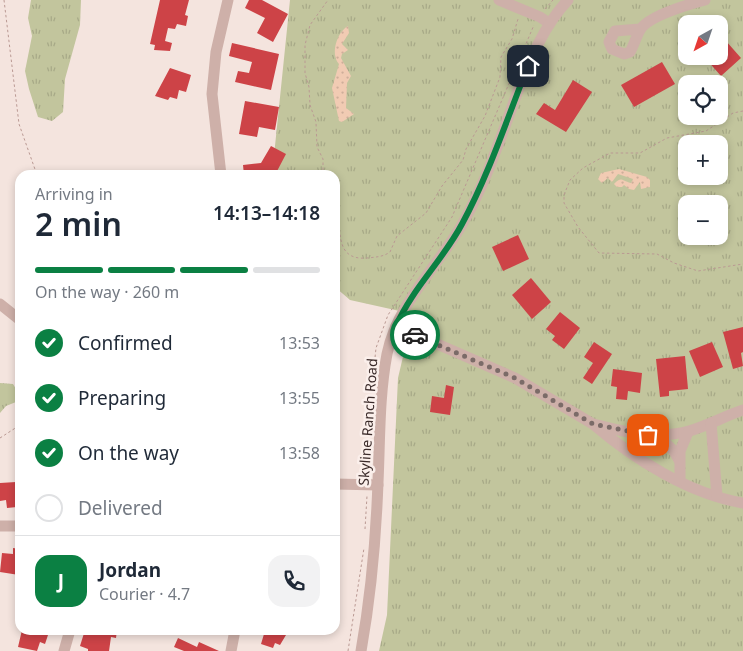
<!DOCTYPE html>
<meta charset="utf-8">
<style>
body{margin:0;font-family:"Noto Sans",sans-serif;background:#f2f2f3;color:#1f2937;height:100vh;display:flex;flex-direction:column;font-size:19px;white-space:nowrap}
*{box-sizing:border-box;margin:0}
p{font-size:16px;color:#747a83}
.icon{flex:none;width:28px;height:28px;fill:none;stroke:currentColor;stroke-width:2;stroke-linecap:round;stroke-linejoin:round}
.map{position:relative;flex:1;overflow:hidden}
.sheet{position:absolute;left:15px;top:170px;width:325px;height:465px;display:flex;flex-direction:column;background:#fff;border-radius:15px;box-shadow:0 2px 8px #0003}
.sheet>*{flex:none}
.needle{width:32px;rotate:220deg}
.tools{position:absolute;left:678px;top:15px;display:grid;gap:10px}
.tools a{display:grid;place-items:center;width:50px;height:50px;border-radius:10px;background:#fff;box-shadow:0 2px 8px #0003;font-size:25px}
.pin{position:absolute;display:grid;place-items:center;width:42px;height:42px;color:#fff;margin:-21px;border-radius:10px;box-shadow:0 2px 8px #0006}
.courier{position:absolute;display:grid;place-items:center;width:50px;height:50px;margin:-25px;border:4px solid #0b8043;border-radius:50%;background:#fff;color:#222;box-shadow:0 1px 6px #0007}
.summary em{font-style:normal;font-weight:600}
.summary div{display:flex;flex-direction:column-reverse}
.summary{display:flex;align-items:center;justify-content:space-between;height:85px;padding:0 20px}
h1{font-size:32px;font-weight:600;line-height:38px}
.bar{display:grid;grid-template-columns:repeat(4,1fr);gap:8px 5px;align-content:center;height:60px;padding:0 20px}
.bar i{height:6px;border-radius:4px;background:#e0e1e3}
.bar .active{background:#0b8043}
.bar p{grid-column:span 4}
.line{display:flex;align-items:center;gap:12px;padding:0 20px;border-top:1px solid #e0e1e3}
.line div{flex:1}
.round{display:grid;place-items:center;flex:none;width:52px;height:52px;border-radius:15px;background:#f2f2f3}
ol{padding:0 20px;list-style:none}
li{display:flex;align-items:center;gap:15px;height:55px}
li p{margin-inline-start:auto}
li .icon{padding:5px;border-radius:50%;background:#0b8043;color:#fff;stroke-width:4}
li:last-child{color:#747a83}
li i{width:28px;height:28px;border:2px solid #e0e1e3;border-radius:50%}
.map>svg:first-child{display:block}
.grass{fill:url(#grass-tufts);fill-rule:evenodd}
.sand{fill:url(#sand-dots)}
.building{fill:#cd4347}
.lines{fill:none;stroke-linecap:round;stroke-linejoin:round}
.path{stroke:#ba9993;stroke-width:1;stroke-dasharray:2.5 2.5;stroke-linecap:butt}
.minor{stroke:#ceb0a9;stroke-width:11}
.done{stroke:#7b6b68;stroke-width:5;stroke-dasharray:0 9}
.route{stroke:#0b8043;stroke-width:6}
.labels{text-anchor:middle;stroke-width:5;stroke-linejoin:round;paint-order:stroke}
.street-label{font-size:14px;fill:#3a2a29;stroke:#fbefeb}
</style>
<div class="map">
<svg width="743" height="651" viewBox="0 0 743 651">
<defs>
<pattern id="grass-tufts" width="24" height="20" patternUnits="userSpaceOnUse" patternTransform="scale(1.25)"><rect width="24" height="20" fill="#c2c59d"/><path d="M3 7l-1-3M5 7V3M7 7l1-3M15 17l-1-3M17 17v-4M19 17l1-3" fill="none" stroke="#a7a987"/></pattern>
<pattern id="sand-dots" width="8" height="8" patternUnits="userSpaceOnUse" patternTransform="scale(1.25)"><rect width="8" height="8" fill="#f1cbb3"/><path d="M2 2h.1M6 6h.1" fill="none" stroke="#cfae9a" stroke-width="1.8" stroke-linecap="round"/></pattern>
</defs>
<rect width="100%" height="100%" fill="#f4e4de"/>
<g class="grass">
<polygon points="31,0 81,0 80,25 65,79 63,112 52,121 38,117 29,89 25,71 32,36 28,18"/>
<path d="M290,0H743V651H379L387,615L398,378L413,314L350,300L335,287V175H272ZM686,24H719V56H686ZM686,84H719V116H686ZM686,144H719V176H686ZM686,204H719V236H686Z"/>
<polygon points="0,383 13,384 19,394 16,402 6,406 0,413"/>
</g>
<g class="sand">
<path d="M348,26L349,33L342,44L348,50L342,54L341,58L351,76L347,83L346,108L354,114L342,122L339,121L332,88L339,64C330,54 337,32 348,26Z"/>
<path d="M619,169L647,177L650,180V187L641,189L640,182L634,190L629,189L624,185L622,187H617L614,184C622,176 621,181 631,183L633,179L618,174L612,182L608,178L602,183L598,179L601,173Z"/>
</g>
<g class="building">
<polygon points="160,0 189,0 185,15 188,16 186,26 177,24 175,29 168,28 165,41 172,43 170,51 154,50 155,45 150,44"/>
<polygon points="249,0 262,0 288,14 273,42 257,33 265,18 245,8"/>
<polygon points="726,41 741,58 721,76 706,59 709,56 719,56 719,48"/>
<polygon points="232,43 279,54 271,90 235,82 238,71 249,73 252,62 229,56"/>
<polygon points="662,62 675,84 634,107 621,85"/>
<polygon points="170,68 191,75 186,92 179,90 177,99 170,97 168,100 155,96"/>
<polygon points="573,80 592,92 566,132 536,114 544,103 555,110"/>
<polygon points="245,101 279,107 275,130 259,127 257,137 239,134"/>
<polygon points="271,146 286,154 275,175 262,172 244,175 243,165 261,163"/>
<polygon points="518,235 529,259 503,271 492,247"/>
<polygon points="531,278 551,302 532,319 512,295"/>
<polygon points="560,312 580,328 564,349 552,340 555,336 546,329"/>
<polygon points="743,327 743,352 741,353 743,366 733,369 723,332"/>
<polygon points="594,342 612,354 592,384 583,378 593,363 584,357"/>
<polygon points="712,342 723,367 700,377 689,351"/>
<polygon points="685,356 688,389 669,391 669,396 660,397 656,359"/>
<polygon points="613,369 642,373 640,393 628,391 627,400 616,399 617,387 611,386"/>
<polygon points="446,385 454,387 450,415 430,412 432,396 444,398"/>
<polygon points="16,482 17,507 7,508 6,500 0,501 0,483"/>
<polygon points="13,548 20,549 19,575 0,572 2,553 13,554"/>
<polygon points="22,630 42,630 41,633 48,635 45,644 40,642 37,651 18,647"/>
<polygon points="85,630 117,630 116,638 111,637 109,651 88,651 88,649 80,646"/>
<polygon points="274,630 289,630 280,645 275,643 273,648 261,644 264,634 273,634"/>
<polygon points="178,638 197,647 199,642 219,651 184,651 174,647"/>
</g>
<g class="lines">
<g class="path">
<polyline points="4,0 19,124 37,175"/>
<polyline points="545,9 553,0"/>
<polyline points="743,111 733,113 706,131 667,138 640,153 610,153 583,168 570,180 564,195 564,203 578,227 599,253 657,254 674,263 698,271 743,264"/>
<polyline points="323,175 323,159 317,147 316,122 310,105 309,87 305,73 305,45 310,25 328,0"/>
<path d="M335,205C344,224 331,261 367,258C376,257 383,257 390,252L397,236L426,213L442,186L463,160L466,149L485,116L500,77L501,57L512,39L518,19"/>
<polyline points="373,377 376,348 388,315 452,217 534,25"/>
<polyline points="0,438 20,425"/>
<polyline points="368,474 369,456"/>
<polyline points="365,529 367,496"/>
<polyline points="348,651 364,548"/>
</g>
<g class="minor">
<polyline points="499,0 540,17 549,23"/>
<path d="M640,29L615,31L609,42L612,49L624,54L630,52C634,45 636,37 640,30C648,16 690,4 705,0"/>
<polyline points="221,175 212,94 216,52 228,0"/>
<polyline points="0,304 20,320"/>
<polyline points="396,326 515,378 593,424"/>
<path d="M743,410C725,416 707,426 689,431C656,440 625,432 593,424C634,459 689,494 743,503"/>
<polyline points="711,423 717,496"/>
<polyline points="658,436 674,451 679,460"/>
<polyline points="680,480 680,451 688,432"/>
<polyline points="335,484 378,485"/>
<polyline points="0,526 20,526"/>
<polyline points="64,651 70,630"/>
<polyline points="231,651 235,630"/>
<path d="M361,651C371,595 376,539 378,482C380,440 379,396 387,354C397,305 435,269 460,228C484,187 500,140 516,96C530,61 542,28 568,0"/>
</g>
</g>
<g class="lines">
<polyline class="done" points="415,335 515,378 593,424 648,435"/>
<path class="route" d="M415,335L396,326C412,289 443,260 462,224C489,174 507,119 528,66"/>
</g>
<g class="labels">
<g class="street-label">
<text transform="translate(368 422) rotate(-86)" y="5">Skyline Ranch Road</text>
</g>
</g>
</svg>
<div class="tools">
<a><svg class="needle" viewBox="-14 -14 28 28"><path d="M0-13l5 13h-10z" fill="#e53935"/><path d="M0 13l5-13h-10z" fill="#747a83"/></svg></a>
<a><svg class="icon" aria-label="locate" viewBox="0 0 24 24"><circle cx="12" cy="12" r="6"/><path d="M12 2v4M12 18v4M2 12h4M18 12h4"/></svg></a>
<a>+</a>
<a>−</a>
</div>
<div class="pin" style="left:648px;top:435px;background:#ea580c"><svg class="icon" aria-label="bag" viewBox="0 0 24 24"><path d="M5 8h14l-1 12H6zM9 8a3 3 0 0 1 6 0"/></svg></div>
<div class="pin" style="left:528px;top:66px;background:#1f2937"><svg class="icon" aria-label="home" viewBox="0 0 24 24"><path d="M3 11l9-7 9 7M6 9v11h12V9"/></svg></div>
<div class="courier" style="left:415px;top:335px"><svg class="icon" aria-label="car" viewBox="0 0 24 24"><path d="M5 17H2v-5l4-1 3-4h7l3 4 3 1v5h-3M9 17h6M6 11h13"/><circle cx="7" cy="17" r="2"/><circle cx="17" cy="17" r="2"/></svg></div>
<section class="sheet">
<div class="summary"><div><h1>2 min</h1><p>Arriving in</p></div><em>14:13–14:18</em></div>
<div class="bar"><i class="active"></i><i class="active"></i><i class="active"></i><i></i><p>On the way · 260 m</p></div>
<ol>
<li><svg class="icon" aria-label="check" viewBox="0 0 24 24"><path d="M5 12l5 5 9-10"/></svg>Confirmed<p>13:53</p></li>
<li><svg class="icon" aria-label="check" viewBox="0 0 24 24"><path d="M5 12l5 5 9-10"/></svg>Preparing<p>13:55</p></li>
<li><svg class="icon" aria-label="check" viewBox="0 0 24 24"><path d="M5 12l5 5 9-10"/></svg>On the way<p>13:58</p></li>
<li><i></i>Delivered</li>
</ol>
<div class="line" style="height:90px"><b class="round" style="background:#0b8043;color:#fff">J</b><div><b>Jordan</b><p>Courier · 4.7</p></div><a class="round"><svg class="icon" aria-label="phone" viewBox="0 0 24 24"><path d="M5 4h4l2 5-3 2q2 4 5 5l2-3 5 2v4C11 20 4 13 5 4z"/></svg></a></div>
</section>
</div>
